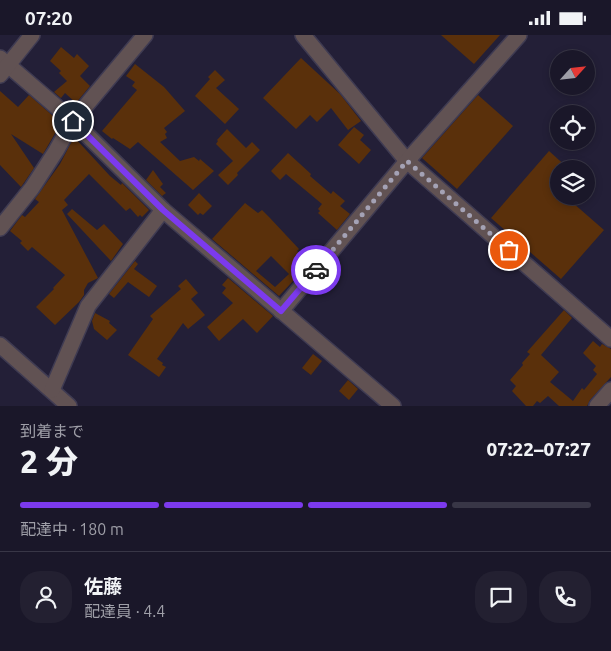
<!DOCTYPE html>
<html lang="ja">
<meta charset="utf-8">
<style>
body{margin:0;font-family:Ubuntu,"Noto Sans JP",sans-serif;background:#232031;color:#f1f3f6;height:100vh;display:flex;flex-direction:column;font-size:19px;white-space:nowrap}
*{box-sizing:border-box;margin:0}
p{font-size:16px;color:#9f9fa8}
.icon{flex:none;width:28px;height:28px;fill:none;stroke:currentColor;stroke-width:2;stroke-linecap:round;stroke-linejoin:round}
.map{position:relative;height:371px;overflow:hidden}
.drawer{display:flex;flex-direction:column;background:#1a1729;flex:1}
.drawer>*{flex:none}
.needle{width:32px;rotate:63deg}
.controls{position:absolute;left:550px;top:15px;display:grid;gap:10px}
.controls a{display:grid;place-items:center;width:45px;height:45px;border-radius:50%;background:#1a1729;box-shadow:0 2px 8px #0003,0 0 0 1px #383646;font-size:25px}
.pin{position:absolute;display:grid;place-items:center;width:42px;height:42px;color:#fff;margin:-21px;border:2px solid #fff;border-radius:50%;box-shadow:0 1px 5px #0007}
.courier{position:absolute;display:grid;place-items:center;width:50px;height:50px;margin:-25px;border:4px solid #7c3aed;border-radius:50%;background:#fff;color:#222;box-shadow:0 1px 6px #0007}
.summary em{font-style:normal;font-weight:800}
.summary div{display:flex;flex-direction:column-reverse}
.summary{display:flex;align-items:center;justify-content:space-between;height:85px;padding:0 20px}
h1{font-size:32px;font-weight:800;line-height:38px}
.bar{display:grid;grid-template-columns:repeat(4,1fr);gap:8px 5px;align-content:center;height:60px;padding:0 20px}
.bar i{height:6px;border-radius:4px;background:#383646}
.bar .on{background:#7c3aed}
.bar p{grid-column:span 4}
.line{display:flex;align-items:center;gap:12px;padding:0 20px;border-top:1px solid #383646}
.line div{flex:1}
.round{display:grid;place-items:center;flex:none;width:52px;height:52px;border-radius:20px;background:#232031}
.status{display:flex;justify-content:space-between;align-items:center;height:35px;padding:0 25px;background:#1a1729;direction:ltr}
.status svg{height:14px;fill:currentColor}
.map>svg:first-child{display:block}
.building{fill:#5a300b;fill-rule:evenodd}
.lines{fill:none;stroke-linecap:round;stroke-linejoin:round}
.minor-casing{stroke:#3f3b52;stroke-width:18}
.minor{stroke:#615253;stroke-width:15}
.done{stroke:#a4a2b5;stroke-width:5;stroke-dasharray:0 9}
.route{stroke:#7c3aed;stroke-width:6}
</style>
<div class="status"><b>07:20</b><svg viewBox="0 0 49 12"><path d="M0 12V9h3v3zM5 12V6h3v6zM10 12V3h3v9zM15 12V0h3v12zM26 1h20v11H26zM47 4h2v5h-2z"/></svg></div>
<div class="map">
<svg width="611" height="371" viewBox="0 0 611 371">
<rect width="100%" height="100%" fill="#231f37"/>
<g class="building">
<polygon points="441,0 500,0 474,29"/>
<polygon points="61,12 74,23 77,19 89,31 80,41 90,51 76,68 65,58 61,63 54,57 67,46 59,38 61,36 50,26"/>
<polygon points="301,23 340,59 361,86 348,95 331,73 317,87 310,80 296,94 263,63"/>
<polygon points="135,29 164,52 185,76 164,93 167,97 165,99 167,103 160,107 180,126 194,122 199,126 200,124 214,136 193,155 138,107 130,114 113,103 112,104 102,96 137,55 132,51 135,47 126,41"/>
<polygon points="215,35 225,45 216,53 239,74 225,89 195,61 210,44 208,42"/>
<polygon points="0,56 18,72 29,60 61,88 43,119 11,99 34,133 21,152 0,130"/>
<polygon points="478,60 513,91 457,154 422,123"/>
<polygon points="354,92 364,100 360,105 371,115 359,129 338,110"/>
<polygon points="227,94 246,113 252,107 260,115 237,138 238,140 228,150 218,140 233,126 216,109 218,106 217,105"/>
<polygon points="74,102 110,141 121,150 122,148 149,175 142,182 140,180 138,182 130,173 126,176 89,139 64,165 68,170 62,175 98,243 88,248 84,255 84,260 79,267 55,290 36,272 54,254 53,253 65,240 32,212 28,216 20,208 22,206 10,196 22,180 25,182 39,167 35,164 60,129"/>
<polygon points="549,116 569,134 559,134 559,161 565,161 604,195 561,244 491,183"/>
<polygon points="288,118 311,139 310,141 331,159 333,156 345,166 340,171 350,179 337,195 318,178 320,176 318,174 322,169 286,139 280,145 271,136"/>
<polygon points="153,135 163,149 160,152 166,158 162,161 146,145"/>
<polygon points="199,158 212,171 203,180 200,178 198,180 188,170"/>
<path d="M245,168L258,178L262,175L270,183L299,214L297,216L309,228L296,243H293L294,245L279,261L212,204ZM271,221L289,239L275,252L256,236Z"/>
<polygon points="72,174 97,195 104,189 123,209 111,226 67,179"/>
<polygon points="135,226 138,229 134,234 157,251 149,262 128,247 114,263 109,259"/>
<polygon points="228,243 273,281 257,298 243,284 219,306 207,292 233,268 222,258 226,253 222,250"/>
<polygon points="186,244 198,258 191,264 205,280 188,294 183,288 157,324 163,328 162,330 166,332 159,342 128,320 153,284 150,281 181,254 178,251"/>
<polygon points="564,275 572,283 541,320 559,337 550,347 573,366 582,353 584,355 597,339 593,335 596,331 583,318 593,306 600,312 602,309 611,314 611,342 590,365 587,371 559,371 548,361 540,368 537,366 533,371 526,371 512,356 516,351 510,345 523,330 522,328 530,319 527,317"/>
<polygon points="95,278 110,286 109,288 117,295 107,305 94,294 92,286"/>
<polygon points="313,319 322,326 311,340 302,333"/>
<polygon points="348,345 358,354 349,365 339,356"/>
</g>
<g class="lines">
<g class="minor-casing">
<g id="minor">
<polyline points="303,0 407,126 611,304"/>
<polyline points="0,23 73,86 163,175 393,371"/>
<polyline points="0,40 32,0"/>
<polyline points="0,193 32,153 56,116 73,86 145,0"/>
<polyline points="281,276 407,126 519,0"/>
<polyline points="0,310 69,371"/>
<polyline points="52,355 88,271 163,175"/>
<polyline points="597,371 611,355"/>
</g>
</g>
<use href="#minor" class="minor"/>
</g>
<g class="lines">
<polyline class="done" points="316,235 407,126 509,215"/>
<polyline class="route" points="73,86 163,175 281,276 316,235"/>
</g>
</svg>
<div class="controls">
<a><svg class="needle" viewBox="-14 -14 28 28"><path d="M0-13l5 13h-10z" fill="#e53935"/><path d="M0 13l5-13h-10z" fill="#9f9fa8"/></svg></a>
<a><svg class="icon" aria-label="locate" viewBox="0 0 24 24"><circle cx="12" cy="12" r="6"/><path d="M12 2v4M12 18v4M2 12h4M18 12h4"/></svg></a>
<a><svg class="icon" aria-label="layers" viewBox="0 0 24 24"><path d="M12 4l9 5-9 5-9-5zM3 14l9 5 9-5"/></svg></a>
</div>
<div class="pin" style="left:509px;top:215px;background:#ea580c"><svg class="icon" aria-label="bag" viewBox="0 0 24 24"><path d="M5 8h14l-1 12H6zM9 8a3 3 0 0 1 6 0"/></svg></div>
<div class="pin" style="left:73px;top:86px;background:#1f2937"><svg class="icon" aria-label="home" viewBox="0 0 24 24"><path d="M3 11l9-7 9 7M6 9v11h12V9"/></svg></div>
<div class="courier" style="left:316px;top:235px"><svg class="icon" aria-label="car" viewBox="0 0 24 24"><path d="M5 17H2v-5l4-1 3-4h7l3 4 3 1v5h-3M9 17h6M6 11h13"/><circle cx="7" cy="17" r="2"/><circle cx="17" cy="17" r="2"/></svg></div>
</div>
<section class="drawer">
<div class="summary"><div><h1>2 分</h1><p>到着まで</p></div><em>07:22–07:27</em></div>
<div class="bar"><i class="on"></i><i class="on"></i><i class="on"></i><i></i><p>配達中 · 180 m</p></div>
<div class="line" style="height:90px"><a class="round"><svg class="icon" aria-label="person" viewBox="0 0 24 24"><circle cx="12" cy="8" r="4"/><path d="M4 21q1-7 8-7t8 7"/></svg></a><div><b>佐藤</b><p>配達員 · 4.4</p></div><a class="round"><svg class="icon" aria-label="chat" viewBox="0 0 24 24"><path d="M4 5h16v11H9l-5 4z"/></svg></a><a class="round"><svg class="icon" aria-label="phone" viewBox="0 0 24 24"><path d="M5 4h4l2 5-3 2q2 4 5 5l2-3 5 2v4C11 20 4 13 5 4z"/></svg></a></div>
</section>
